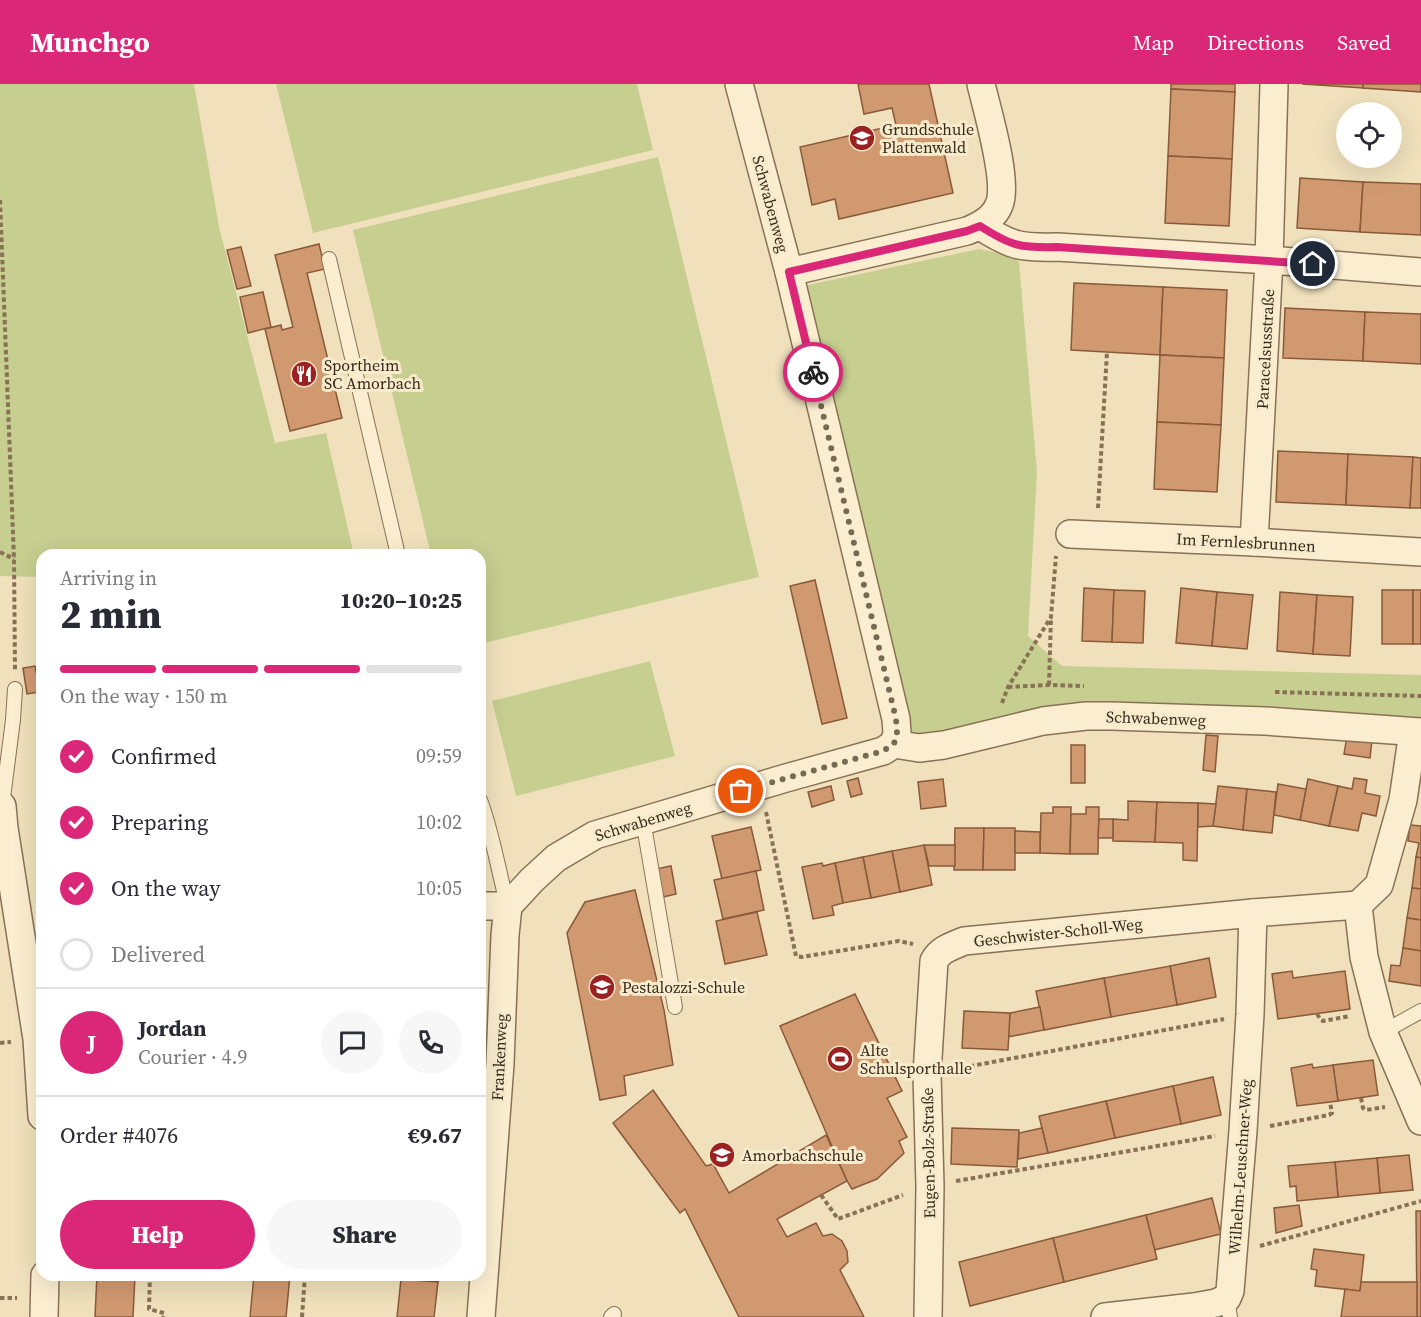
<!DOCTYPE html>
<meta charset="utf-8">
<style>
body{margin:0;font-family:"Source Serif 4",serif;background:#f7f7f7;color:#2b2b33;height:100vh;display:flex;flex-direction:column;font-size:22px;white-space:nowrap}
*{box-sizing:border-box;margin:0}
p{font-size:20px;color:#7c7c81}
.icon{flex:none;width:33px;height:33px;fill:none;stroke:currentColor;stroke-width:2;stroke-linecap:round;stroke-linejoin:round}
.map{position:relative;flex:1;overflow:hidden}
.panel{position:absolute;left:36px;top:465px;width:450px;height:732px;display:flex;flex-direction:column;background:#fff;border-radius:18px;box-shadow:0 6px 24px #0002}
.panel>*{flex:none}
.buttons{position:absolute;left:1336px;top:18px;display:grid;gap:12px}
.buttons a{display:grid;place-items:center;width:66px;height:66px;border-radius:50%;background:#fff;box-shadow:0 6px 24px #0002;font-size:30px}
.pin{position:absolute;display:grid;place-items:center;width:51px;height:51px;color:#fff;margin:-26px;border:3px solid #fff;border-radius:50%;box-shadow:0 2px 6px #0007}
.courier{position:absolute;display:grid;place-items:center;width:60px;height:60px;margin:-30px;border:4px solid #db2777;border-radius:50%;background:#fff;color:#222;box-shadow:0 2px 8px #0007}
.headline em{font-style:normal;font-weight:800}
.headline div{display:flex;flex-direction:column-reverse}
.headline{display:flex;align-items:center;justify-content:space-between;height:102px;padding:0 24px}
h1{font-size:39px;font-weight:800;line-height:45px}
.bar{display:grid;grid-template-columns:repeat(4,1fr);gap:9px 6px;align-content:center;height:72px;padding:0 24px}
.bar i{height:8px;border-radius:4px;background:#e1e1e2}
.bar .selected{background:#db2777}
.bar p{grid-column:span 4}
.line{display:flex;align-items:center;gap:15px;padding:0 24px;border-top:2px solid #e1e1e2}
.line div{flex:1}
.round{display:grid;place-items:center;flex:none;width:63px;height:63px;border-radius:32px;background:#f7f7f7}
ol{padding:0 24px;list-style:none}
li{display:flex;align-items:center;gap:18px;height:66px}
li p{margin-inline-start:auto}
li .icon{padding:6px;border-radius:50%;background:#db2777;color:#fff;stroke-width:4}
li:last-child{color:#7c7c81}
li i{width:33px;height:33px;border:3px solid #e1e1e2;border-radius:50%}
.cta{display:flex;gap:12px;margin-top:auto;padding:12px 24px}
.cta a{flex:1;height:69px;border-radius:36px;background:#db2777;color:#fff;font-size:24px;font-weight:800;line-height:69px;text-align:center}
.cta a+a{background:#f7f7f7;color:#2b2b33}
header{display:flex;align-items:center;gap:36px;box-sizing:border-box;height:84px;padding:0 30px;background:#db2777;color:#fff}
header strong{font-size:28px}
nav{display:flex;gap:33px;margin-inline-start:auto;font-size:21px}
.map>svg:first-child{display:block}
.green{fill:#c6ce90}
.building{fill:#d19970;stroke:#895a3a;stroke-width:1.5}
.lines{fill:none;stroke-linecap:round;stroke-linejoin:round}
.service-casing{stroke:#897155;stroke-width:16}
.minor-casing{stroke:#897155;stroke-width:30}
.path{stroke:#897155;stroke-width:4;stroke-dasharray:4.5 3;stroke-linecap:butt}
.service{stroke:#fbeed0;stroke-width:14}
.minor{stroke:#fbeed0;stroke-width:27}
.done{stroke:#786953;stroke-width:6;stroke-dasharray:0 10.8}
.route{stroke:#db2777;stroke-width:8}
.labels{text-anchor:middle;stroke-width:6;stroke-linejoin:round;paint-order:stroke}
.poi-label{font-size:16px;fill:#37291b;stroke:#f7ebcc;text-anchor:start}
.street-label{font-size:16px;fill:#37291b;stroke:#f7ebcc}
</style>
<header>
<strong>Munchgo</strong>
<nav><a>Map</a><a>Directions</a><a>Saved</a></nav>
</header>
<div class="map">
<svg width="1421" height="1233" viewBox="0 0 1421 1233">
<rect width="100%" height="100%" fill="#f0e1bc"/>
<g class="green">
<polygon points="0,0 194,0 219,143 275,359 326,349 354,471 42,471 42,493 0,492"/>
<polygon points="276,0 637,0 653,66 313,149"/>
<polygon points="658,73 759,493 480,560 480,471 431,471 353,146"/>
<polygon points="979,165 1012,172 1019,178 1037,388 1028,552 1062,582 1421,591 1421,636 1254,629 914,654 803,202"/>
<polygon points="650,577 675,672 516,712 492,617"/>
</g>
<g class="building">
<polygon points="858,0 929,0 953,109 839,135 835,115 812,121 800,63 896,41 892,24 864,30"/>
<polygon points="1171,0 1235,0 1235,8 1171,5"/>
<polygon points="1302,0 1363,0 1363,4"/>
<polygon points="1363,0 1421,0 1421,8 1363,4"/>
<polygon points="1171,5 1235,8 1232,75 1168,72"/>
<polygon points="1168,72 1232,75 1229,142 1165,139"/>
<polygon points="1300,94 1363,98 1360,148 1297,144"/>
<polygon points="1363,98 1421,100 1421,151 1360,148"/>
<polygon points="319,160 325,185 307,189 342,334 290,347 265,245 281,241 282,246 293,243 275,171"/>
<polygon points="241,163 251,202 237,205 227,166"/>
<polygon points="1074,199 1163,203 1160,271 1071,266"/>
<polygon points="1163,203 1227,206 1224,274 1160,271"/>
<polygon points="263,208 271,243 248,249 240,213"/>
<polygon points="1285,224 1365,228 1363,277 1283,274"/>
<polygon points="1365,228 1421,230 1421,280 1363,277"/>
<polygon points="1160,271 1224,274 1221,341 1157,338"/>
<polygon points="1157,338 1221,341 1217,408 1154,405"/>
<polygon points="1278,367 1348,370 1346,421 1276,418"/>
<polygon points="1348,370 1413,373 1410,424 1346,421"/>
<polygon points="1413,373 1421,374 1421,424 1410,424"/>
<polygon points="815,496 847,634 822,640 790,502"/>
<polygon points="1084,504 1114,506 1112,558 1082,557"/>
<polygon points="1181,504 1217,508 1212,562 1176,559"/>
<polygon points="1114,506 1145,507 1143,559 1112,558"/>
<rect x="1382" y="506" width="31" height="54"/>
<rect x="1413" y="506" width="8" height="54"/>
<polygon points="1217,508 1253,511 1247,565 1212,562"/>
<polygon points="1280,508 1317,511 1313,570 1277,567"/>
<polygon points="1317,511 1353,513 1350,572 1313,570"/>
<polygon points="35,582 40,608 27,610 23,584"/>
<polygon points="1206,651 1218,652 1215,688 1203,686"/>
<polygon points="1347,652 1372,656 1370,674 1344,670"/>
<rect x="1071" y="661" width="14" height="38"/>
<polygon points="858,694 862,710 851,713 847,697"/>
<polygon points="1354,694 1367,696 1365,709 1380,712 1376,732 1362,729 1358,747 1329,742 1338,702 1352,705"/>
<polygon points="943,695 946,722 921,725 918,698"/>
<polygon points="1308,695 1338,702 1329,742 1300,736"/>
<polygon points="1278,700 1306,705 1300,736 1274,731"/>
<polygon points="831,702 834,716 812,723 808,708"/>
<polygon points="1218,702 1247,705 1243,746 1213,742"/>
<polygon points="1247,705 1276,708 1272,749 1243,746"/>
<polygon points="1128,717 1157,718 1155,758 1113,757 1113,735 1128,736"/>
<polygon points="1157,718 1198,719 1197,777 1183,776 1183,759 1155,758"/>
<polygon points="1198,719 1216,720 1213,742 1198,743"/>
<polygon points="1053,723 1071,723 1070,770 1040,769 1041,729 1053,729"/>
<polygon points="1086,723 1099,723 1098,770 1070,770 1071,730 1086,730"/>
<polygon points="1099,735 1113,735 1113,754 1098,754"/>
<polygon points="1410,741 1421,742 1421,774 1416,773 1419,759 1408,757"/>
<polygon points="751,743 761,786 722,795 712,752"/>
<polygon points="955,744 984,744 983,786 954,786"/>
<polygon points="984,744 1015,744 1015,786 983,786"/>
<polygon points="1015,747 1040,748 1040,769 1015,769"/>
<polygon points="924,761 932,801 900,808 892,767"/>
<polygon points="924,761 955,761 955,782 929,782"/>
<polygon points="892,767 900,808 871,814 863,773"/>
<polygon points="863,773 871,814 843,819 835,779"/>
<polygon points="1416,773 1421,774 1421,805 1412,804"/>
<polygon points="822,779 823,782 835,779 843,819 832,822 834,831 813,835 802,783"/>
<polygon points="671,782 676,810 663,813 656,785"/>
<polygon points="756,787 764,826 723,835 714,796"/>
<polygon points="1412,804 1421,805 1421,836 1407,834"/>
<polygon points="635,806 664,926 673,981 624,992 626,1011 600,1016 567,849 585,818"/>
<polygon points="757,828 767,871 725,880 716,837"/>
<polygon points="1407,834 1421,836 1421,867 1403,864"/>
<polygon points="1403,864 1421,867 1421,902 1389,897 1391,881 1400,882"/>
<polygon points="1209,874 1216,913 1177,921 1170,882"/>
<polygon points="1170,882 1177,921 1111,933 1104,894"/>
<polygon points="1292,887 1293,894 1345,887 1350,925 1278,935 1272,890"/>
<polygon points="1104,894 1111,933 1044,946 1036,907"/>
<polygon points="855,910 902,1007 887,1014 907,1053 899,1057 904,1069 877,1095 852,1105 847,1097 780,942"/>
<polygon points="1040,923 1044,946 1008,953 1010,929"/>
<polygon points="964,927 1010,929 1008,966 962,964"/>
<polygon points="1373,976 1378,1011 1338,1017 1333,981"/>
<polygon points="1312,980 1313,984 1333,981 1338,1017 1297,1022 1291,984"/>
<polygon points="1213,993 1221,1031 1181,1040 1173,1002"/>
<polygon points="1173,1002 1181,1040 1115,1054 1106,1017"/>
<polygon points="653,1006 706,1082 713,1080 729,1109 826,1051 847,1097 777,1135 787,1153 816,1139 823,1152 832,1150 842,1157 847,1167 848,1178 840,1186 864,1233 739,1233 685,1125 680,1129 613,1039"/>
<polygon points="1106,1017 1115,1054 1048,1069 1039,1032"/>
<polygon points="952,1044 1019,1046 1017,1083 951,1080"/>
<polygon points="1042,1044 1048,1069 1018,1075 1019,1049"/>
<polygon points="1409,1071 1413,1106 1380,1109 1377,1074"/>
<polygon points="1377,1074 1380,1109 1338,1113 1335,1078"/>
<polygon points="1335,1078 1338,1113 1297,1117 1296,1102 1290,1103 1288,1082"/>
<polygon points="1212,1114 1221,1150 1154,1166 1146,1131"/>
<polygon points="1299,1121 1302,1142 1276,1149 1274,1124"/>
<polygon points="1416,1127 1421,1127 1421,1233 1417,1233"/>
<polygon points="1146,1131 1157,1175 1064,1198 1053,1154"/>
<polygon points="1053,1154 1064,1198 970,1222 959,1178"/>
<polygon points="1314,1165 1364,1171 1360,1207 1315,1202 1317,1186 1311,1185"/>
<polygon points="97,1191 135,1191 133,1233 95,1233"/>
<polygon points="254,1191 290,1191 286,1233 250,1233"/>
<polygon points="401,1191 438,1191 438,1198 401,1195"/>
<polygon points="401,1195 438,1198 434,1233 397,1233"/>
<polygon points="1361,1198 1417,1198 1417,1233 1341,1233 1345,1205 1360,1207"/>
</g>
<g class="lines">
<g class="service-casing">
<g id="service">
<polyline points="329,175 398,471"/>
<path d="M480,716C493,750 498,787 508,822"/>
<polyline points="2,722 13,636 15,605"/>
<polyline points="643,736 675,923"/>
<polyline points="1383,948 1421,927"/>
<polyline points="1227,1214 1230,1233"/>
<polyline points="611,1233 614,1230"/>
</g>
</g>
<g class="minor-casing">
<g id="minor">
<polyline points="739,0 789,188 896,635 897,649 894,660"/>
<path d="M980,142C1011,162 1020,164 1057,163L1269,176L1421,188"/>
<path d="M789,188L967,147C980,142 994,134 999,121C1009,98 987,26 981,0"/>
<polyline points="1070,450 1254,458 1421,468"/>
<polyline points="1254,458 1269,176 1274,0"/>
<polyline points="0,720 2,722 4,744 37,955 42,1032"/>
<polyline points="1358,821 1364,873 1383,948 1421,1037"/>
<polyline points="480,822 508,822 532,796 556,774 595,751 786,694 883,667 894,660 919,664 944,661 1043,637 1086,632 1111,632 1265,637 1421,648"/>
<polyline points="44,1233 45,1191"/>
<polyline points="481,1233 500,980 505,851 508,822"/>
<path d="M928,1233L930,1102L927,990L934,877C940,865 953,862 964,857L1253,829L1358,821L1379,801L1403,716L1413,648"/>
<polyline points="1105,1233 1194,1223 1216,1219 1227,1214 1230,1207 1243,1047 1250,930 1253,829"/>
</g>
</g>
<g class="path">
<polyline points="0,116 14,475 15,586"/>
<polyline points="1098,424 1107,268"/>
<polyline points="0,468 14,475"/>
<polyline points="1049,601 1051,533"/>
<polyline points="1008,603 1049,601 1084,602"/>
<polyline points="1275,608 1421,612"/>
<polyline points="1002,619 1008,603 1051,533 1056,472"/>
<polyline points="766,728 796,872 802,873 899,857 913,860"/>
<polyline points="1317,930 1321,936 1323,937 1350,932"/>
<polyline points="0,959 11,958"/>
<polyline points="955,985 1224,935"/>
<polyline points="1361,1014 1363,1024 1366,1026 1385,1023"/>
<polyline points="1270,1042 1329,1031 1332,1029 1330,1018"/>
<polyline points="956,1097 1215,1052"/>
<polyline points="821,1111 838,1135 903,1111"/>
<polyline points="1260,1162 1421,1117"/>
<polyline points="150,1191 149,1225 164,1229 163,1233"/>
<polyline points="0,1214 17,1214"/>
<polyline points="302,1233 305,1191"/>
</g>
<use href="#service" class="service"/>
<use href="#minor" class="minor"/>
</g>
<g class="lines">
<polyline class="done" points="741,707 883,667 894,660 897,649 896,635 813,288"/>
<path class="route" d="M813,288L789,188L967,147L980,142C1011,162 1020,164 1057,163L1313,180"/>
</g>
<defs>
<g id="school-disc" transform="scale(1.35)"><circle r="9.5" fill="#9b2222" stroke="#f7ebcc"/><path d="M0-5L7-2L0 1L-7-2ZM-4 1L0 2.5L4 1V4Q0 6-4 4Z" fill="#fff"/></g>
<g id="restaurant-disc" transform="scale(1.35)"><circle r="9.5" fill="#9b2222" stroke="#f7ebcc"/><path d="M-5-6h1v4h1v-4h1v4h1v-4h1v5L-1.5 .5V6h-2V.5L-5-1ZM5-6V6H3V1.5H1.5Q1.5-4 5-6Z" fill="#fff"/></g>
<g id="stadium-disc" transform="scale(1.35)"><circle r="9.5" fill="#9b2222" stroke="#f7ebcc"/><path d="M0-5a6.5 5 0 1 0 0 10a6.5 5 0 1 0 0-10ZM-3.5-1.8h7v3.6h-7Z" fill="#fff"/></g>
</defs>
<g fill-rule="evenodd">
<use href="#school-disc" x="862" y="54"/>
<use href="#restaurant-disc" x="304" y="290"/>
<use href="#school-disc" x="602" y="903"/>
<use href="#stadium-disc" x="840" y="975"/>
<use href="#school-disc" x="722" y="1071"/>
</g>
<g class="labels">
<g class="poi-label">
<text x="882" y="51">Grundschule<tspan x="882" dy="18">Plattenwald</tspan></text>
<text x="324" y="287">Sportheim<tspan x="324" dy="18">SC Amorbach</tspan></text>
<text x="622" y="909">Pestalozzi-Schule</text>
<text x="860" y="972">Alte<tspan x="860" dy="18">Schulsporthalle</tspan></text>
<text x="742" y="1077">Amorbachschule</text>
</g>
<g class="street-label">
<text transform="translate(771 120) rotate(75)" y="6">Schwabenweg</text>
<text transform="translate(1265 265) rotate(-87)" y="6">Paracelsusstraße</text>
<text transform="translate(1246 458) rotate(3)" y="6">Im Fernlesbrunnen</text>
<text transform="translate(1156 634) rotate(2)" y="6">Schwabenweg</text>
<text transform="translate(643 737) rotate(-17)" y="6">Schwabenweg</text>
<text transform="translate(1058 848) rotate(-6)" y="6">Geschwister-Scholl-Weg</text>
<text transform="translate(499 973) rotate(-87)" y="6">Frankenweg</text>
<text transform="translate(928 1069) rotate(-91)" y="6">Eugen-Bolz-Straße</text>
<text transform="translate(1240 1083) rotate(-86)" y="6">Wilhelm-Leuschner-Weg</text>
</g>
</g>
</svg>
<div class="buttons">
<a><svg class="icon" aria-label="locate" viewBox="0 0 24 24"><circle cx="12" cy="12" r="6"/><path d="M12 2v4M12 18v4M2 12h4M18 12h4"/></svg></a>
</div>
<div class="pin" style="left:741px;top:707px;background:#ea580c"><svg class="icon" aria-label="bag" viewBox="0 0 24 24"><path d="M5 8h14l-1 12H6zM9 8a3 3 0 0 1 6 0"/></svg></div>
<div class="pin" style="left:1313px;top:180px;background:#1f2937"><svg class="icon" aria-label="home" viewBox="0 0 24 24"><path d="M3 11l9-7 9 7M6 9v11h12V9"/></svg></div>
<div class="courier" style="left:813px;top:288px"><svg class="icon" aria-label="bike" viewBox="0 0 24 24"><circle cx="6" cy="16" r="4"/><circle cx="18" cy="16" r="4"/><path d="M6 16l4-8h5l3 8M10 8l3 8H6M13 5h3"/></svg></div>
<section class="panel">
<div class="headline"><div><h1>2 min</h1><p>Arriving in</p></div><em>10:20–10:25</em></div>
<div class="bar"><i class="selected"></i><i class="selected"></i><i class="selected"></i><i></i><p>On the way · 150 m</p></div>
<ol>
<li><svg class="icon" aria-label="check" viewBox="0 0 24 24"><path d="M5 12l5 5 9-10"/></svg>Confirmed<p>09:59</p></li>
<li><svg class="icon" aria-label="check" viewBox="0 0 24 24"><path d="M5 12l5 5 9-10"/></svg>Preparing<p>10:02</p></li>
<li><svg class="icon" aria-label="check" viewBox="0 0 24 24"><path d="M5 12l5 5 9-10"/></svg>On the way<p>10:05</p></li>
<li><i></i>Delivered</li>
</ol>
<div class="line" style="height:108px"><b class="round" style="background:#db2777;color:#fff">J</b><div><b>Jordan</b><p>Courier · 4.9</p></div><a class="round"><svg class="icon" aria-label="chat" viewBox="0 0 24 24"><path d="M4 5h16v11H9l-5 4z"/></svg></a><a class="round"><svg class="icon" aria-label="phone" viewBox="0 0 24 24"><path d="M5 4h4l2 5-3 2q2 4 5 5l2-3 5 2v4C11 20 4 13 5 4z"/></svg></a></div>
<div class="line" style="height:78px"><div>Order #4076</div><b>€9.67</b></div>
<div class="cta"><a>Help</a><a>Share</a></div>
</section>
</div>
